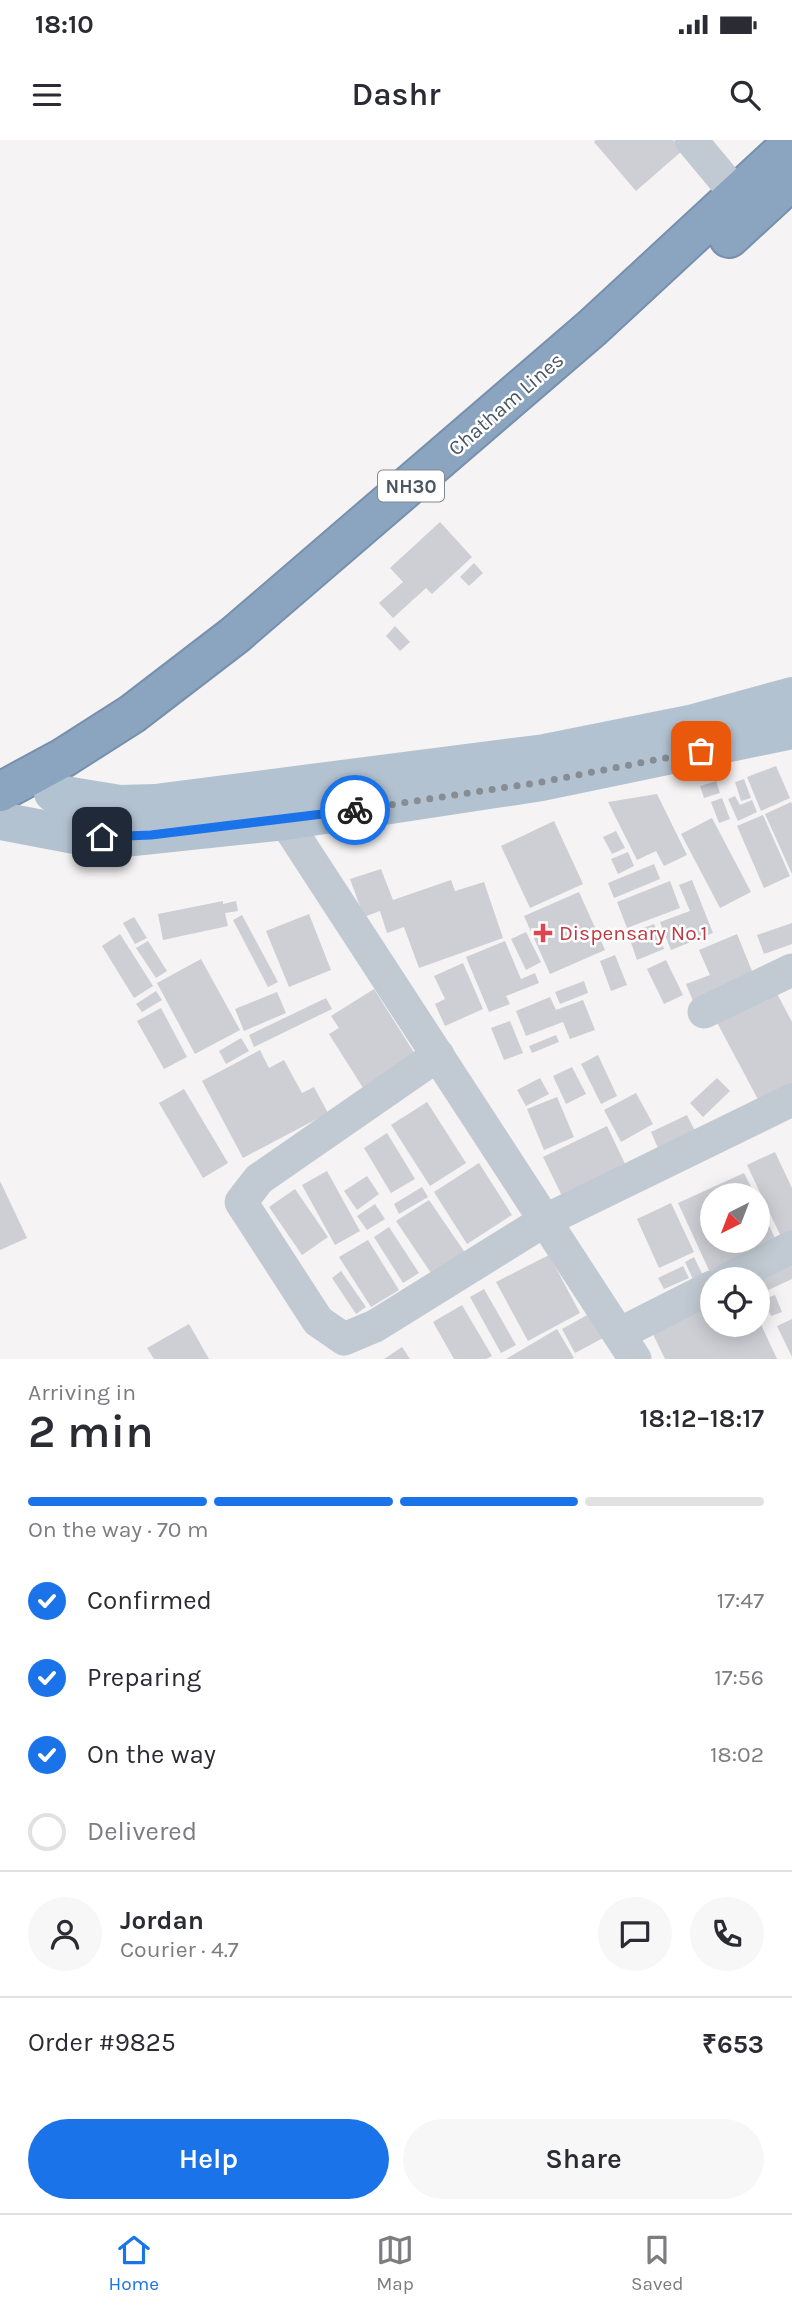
<!DOCTYPE html>
<meta charset="utf-8">
<style>
body{margin:0;font-family:Karla,sans-serif;background:#f7f7f7;color:#2b2b33;height:100vh;display:flex;flex-direction:column;font-size:26px;white-space:nowrap}
*{box-sizing:border-box;margin:0}
p{font-size:23px;color:#7c7c81}
.icon{flex:none;width:38px;height:38px;fill:none;stroke:currentColor;stroke-width:2;stroke-linecap:round;stroke-linejoin:round}
.map{position:relative;height:1219px;overflow:hidden}
.panel{display:flex;flex-direction:column;background:#fff;flex:1}
.panel>*{flex:none}
.needle{width:46px;rotate:222deg}
.controls{position:absolute;left:700px;top:1043px;display:grid;gap:14px}
.controls a{display:grid;place-items:center;width:70px;height:70px;border-radius:50%;background:#fff;box-shadow:0 4px 18px #0003;font-size:35px}
.pin{position:absolute;display:grid;place-items:center;width:60px;height:60px;color:#fff;margin:-30px;border-radius:14px;box-shadow:0 4px 10px #0006}
.courier{position:absolute;display:grid;place-items:center;width:70px;height:70px;margin:-35px;border:5px solid #1a73e8;border-radius:50%;background:#fff;color:#222;box-shadow:0 2px 9px #0007}
.overview em{font-style:normal;font-weight:600}
.overview div{display:flex;flex-direction:column-reverse}
.overview{display:flex;align-items:center;justify-content:space-between;height:119px;padding:0 28px}
h1{font-size:46px;font-weight:600;line-height:52px}
.bar{display:grid;grid-template-columns:repeat(4,1fr);gap:10px 7px;align-content:center;height:84px;padding:0 28px}
.bar i{height:9px;border-radius:5px;background:#e1e1e2}
.bar .active{background:#1a73e8}
.bar p{grid-column:span 4}
.line{display:flex;align-items:center;gap:18px;padding:0 28px;border-top:2px solid #e1e1e2}
.line div{flex:1}
.round{display:grid;place-items:center;flex:none;width:74px;height:74px;border-radius:37px;background:#f7f7f7}
ol{padding:0 28px;list-style:none}
li{display:flex;align-items:center;gap:21px;height:77px}
li p{margin-inline-start:auto}
li .icon{padding:7px;border-radius:50%;background:#1a73e8;color:#fff;stroke-width:4}
li:last-child{color:#7c7c81}
li i{width:38px;height:38px;border:4px solid #e1e1e2;border-radius:50%}
.action{display:flex;gap:14px;margin-top:auto;padding:14px 28px}
.action a{flex:1;height:80px;border-radius:42px;background:#1a73e8;color:#fff;font-size:28px;font-weight:600;line-height:80px;text-align:center}
.action a+a{background:#f7f7f7;color:#2b2b33}
.status{display:flex;justify-content:space-between;align-items:center;height:49px;padding:0 35px;background:#fff;direction:ltr}
.status svg{height:19px;fill:currentColor}
header{display:flex;justify-content:space-between;align-items:center;height:91px;padding:0 28px;background:#fff;font-size:32px;font-weight:600}
.menu{display:flex;justify-content:space-around;align-items:center;height:98px;border-top:2px solid #e1e1e2;background:#fff;font-size:19px;color:#7c7c81}
.menu a{display:grid;justify-items:center;gap:4px}
.menu .active{color:#1a73e8}
.map>svg:first-child{display:block}
.building{fill:#cdcfd5}
.lines{fill:none;stroke-linecap:round;stroke-linejoin:round}
.highway-casing{stroke:#7690ad;stroke-width:42}
.minor{stroke:#c1cad2;stroke-width:33}
.major{stroke:#b3c2d1;stroke-width:38}
.highway{stroke:#8ba5c1;stroke-width:38}
.done{stroke:#868d94;stroke-width:7;stroke-dasharray:0 12.6}
.route{stroke:#1a73e8;stroke-width:9}
.health-dot{fill:#e0444e;stroke:#fff;stroke-width:2.5}
.labels{text-anchor:middle;stroke-width:5;stroke-linejoin:round;paint-order:stroke}
.shield{fill:#fff;stroke:#808990;stroke-width:2}
.shield-label{font-size:19px;font-weight:bold;fill:#4a5661}
.street-label{font-size:21px;fill:#4a5661;stroke:#fff}
.health-label{font-size:21px;fill:#be3a42;stroke:#fff;text-anchor:start}
</style>
<div class="status"><b>18:10</b><svg viewBox="0 0 49 12"><path d="M0 12V9h3v3zM5 12V6h3v6zM10 12V3h3v9zM15 12V0h3v12zM26 1h20v11H26zM47 4h2v5h-2z"/></svg></div>
<header><svg class="icon" aria-label="menu" viewBox="0 0 24 24"><path d="M4 6h16M4 12h16M4 18h16"/></svg>Dashr<svg class="icon" aria-label="search" viewBox="0 0 24 24"><circle cx="10" cy="10" r="6"/><path d="M15 15l6 6"/></svg></header>
<div class="map">
<svg width="792" height="1219" viewBox="0 0 792 1219">
<rect width="100%" height="100%" fill="#f5f3f3"/>
<g class="building">
<polygon points="596,0 673,0 682,11 636,51 594,2"/>
<polygon points="440,382 472,417 432,454 426,448 393,478 379,463 403,442 390,428"/>
<polygon points="474,423 483,433 469,446 460,437"/>
<polygon points="395,486 410,502 400,511 386,496"/>
<polygon points="776,626 790,658 761,671 747,637"/>
<polygon points="744,639 751,658 741,661 735,642"/>
<polygon points="716,641 720,653 704,658 700,646"/>
<polygon points="657,654 687,715 664,726 656,711 637,720 608,662"/>
<polygon points="735,656 740,665 752,660 757,672 738,681 728,659"/>
<polygon points="722,658 730,679 719,683 711,662"/>
<polygon points="791,662 792,664 792,734 765,674"/>
<polygon points="763,675 790,736 764,748 737,686"/>
<polygon points="712,678 751,752 720,768 681,694"/>
<polygon points="554,681 583,744 530,768 501,706"/>
<polygon points="616,691 625,708 612,714 603,697"/>
<polygon points="628,712 634,726 618,734 611,719"/>
<polygon points="654,724 660,739 614,758 608,743"/>
<polygon points="381,729 393,760 451,740 455,751 484,742 503,798 419,828 404,787 387,793 380,771 364,777 350,739"/>
<polygon points="692,740 713,793 671,810 660,782 690,771 679,745"/>
<polygon points="670,741 680,768 627,788 617,762"/>
<polygon points="579,752 605,810 550,834 524,776"/>
<polygon points="223,761 223,764 236,761 238,771 225,773 228,786 163,800 158,774"/>
<polygon points="309,774 331,830 289,847 266,791"/>
<polygon points="242,775 278,842 268,847 233,780"/>
<polygon points="134,777 147,798 135,804 123,783"/>
<polygon points="792,783 792,804 764,814 757,795"/>
<polygon points="654,784 664,809 637,820 628,794"/>
<polygon points="526,792 541,822 526,830 511,799"/>
<polygon points="120,794 153,846 134,858 102,806"/>
<polygon points="737,794 756,841 695,866 686,844 710,835 699,810"/>
<polygon points="148,801 167,831 156,838 136,808"/>
<polygon points="505,801 521,839 535,833 539,843 506,856 510,864 489,872 466,817"/>
<polygon points="615,815 627,845 611,851 600,821"/>
<polygon points="201,819 240,890 195,914 157,843"/>
<polygon points="666,820 683,855 664,864 647,829"/>
<polygon points="463,823 483,869 445,886 435,864 445,859 434,836"/>
<polygon points="584,841 588,853 560,864 555,852"/>
<polygon points="772,844 792,882 792,951 762,967 713,875"/>
<polygon points="374,849 415,914 363,948 329,894 339,888 331,876"/>
<polygon points="156,851 162,860 142,872 136,864"/>
<polygon points="277,852 286,873 244,891 235,869"/>
<polygon points="550,857 556,870 583,860 595,890 570,899 563,882 526,896 516,871"/>
<polygon points="326,858 332,869 254,907 249,895"/>
<polygon points="161,868 187,917 164,929 137,881"/>
<polygon points="510,881 523,913 504,920 491,888"/>
<polygon points="556,895 559,902 532,913 529,906"/>
<polygon points="241,898 249,911 226,924 219,911"/>
<polygon points="260,910 269,928 284,920 302,953 314,947 328,973 243,1018 202,941"/>
<polygon points="598,915 617,956 601,964 581,924"/>
<polygon points="572,927 586,954 566,964 553,936"/>
<polygon points="540,938 549,954 526,966 517,950"/>
<polygon points="717,938 730,951 703,977 690,963"/>
<polygon points="184,949 228,1023 203,1038 159,963"/>
<polygon points="636,953 653,984 621,1002 604,970"/>
<polygon points="557,957 574,997 544,1010 527,969"/>
<polygon points="427,962 466,1023 430,1046 391,985"/>
<polygon points="687,975 696,993 659,1010 651,992"/>
<polygon points="607,986 627,1028 563,1058 543,1017"/>
<polygon points="387,993 415,1039 391,1053 364,1008"/>
<polygon points="775,1012 792,1048 792,1097 783,1101 747,1025"/>
<polygon points="479,1023 512,1075 467,1104 434,1052"/>
<polygon points="327,1031 360,1091 335,1105 302,1045"/>
<polygon points="744,1033 755,1055 712,1055 712,1101 758,1101 758,1062 780,1109 713,1139 678,1063"/>
<polygon points="367,1036 379,1054 357,1070 344,1051"/>
<polygon points="0,1041 27,1098 0,1110"/>
<polygon points="422,1047 428,1057 399,1074 394,1064"/>
<polygon points="295,1049 328,1097 302,1115 269,1067"/>
<polygon points="429,1060 468,1117 435,1139 396,1081"/>
<polygon points="671,1063 694,1112 659,1128 637,1079"/>
<polygon points="375,1064 385,1079 367,1090 357,1076"/>
<polygon points="389,1087 419,1133 403,1143 374,1097"/>
<polygon points="368,1100 399,1150 371,1167 339,1117"/>
<polygon points="549,1115 580,1173 528,1201 496,1142"/>
<polygon points="792,1116 792,1139 760,1154 758,1139"/>
<polygon points="694,1117 707,1144 697,1148 685,1122"/>
<polygon points="683,1126 689,1138 664,1149 658,1138"/>
<polygon points="341,1131 366,1167 356,1174 332,1138"/>
<polygon points="484,1149 516,1205 501,1213 470,1157"/>
<polygon points="775,1155 782,1172 771,1176 764,1159"/>
<polygon points="712,1156 712,1185 758,1185 758,1178 777,1219 665,1219 649,1186"/>
<polygon points="462,1165 492,1216 486,1219 454,1219 433,1182"/>
<polygon points="589,1174 603,1198 575,1213 562,1189"/>
<polygon points="792,1179 792,1217 777,1186"/>
<polygon points="189,1184 209,1219 154,1219 147,1208"/>
<polygon points="557,1189 574,1218 572,1219 506,1219"/>
<polygon points="402,1207 410,1219 384,1219"/>
</g>
<g class="lines">
<g class="highway-casing">
<g id="highway">
<polyline points="729,98 792,40"/>
<polyline points="0,652 63,618 132,574 235,495 592,188 792,3"/>
</g>
</g>
<g class="minor">
<polyline points="691,0 736,54"/>
<polyline points="285,681 635,1219"/>
<polyline points="704,872 792,830"/>
<polyline points="438,915 259,1039 241,1062 318,1181 344,1199 375,1186 544,1081 792,960"/>
<polyline points="728,1139 792,1107"/>
<polyline points="619,1194 712,1147"/>
</g>
<g class="major">
<polyline points="53,653 120,664 155,663 545,613 690,584 792,556"/>
<polyline points="0,681 80,696 124,698 285,681 542,642 792,590"/>
</g>
<use href="#highway" class="highway"/>
</g>
<g class="lines">
<polyline class="done" points="355,670 542,642 701,611"/>
<polyline class="route" points="102,697 151,695 355,670"/>
</g>
<path class="health-dot" d="M539.5 782.5h7v7h7v7h-7v7h-7v-7h-7v-7h7z"/>
<g class="labels">
<rect class="shield" x="378" y="330.5" width="66" height="31" rx="5"/>
<g class="shield-label">
<text x="411" y="353">NH30</text>
</g>
<g class="street-label">
<text transform="translate(506 264) rotate(-41)" y="7">Chatham Lines</text>
</g>
<g class="health-label">
<text x="559" y="800">Dispensary No.1</text>
</g>
</g>
</svg>
<div class="controls">
<a><svg class="needle" viewBox="-14 -14 28 28"><path d="M0-13l5 13h-10z" fill="#e53935"/><path d="M0 13l5-13h-10z" fill="#7c7c81"/></svg></a>
<a><svg class="icon" aria-label="locate" viewBox="0 0 24 24"><circle cx="12" cy="12" r="6"/><path d="M12 2v4M12 18v4M2 12h4M18 12h4"/></svg></a>
</div>
<div class="pin" style="left:701px;top:611px;background:#ea580c"><svg class="icon" aria-label="bag" viewBox="0 0 24 24"><path d="M5 8h14l-1 12H6zM9 8a3 3 0 0 1 6 0"/></svg></div>
<div class="pin" style="left:102px;top:697px;background:#1f2937"><svg class="icon" aria-label="home" viewBox="0 0 24 24"><path d="M3 11l9-7 9 7M6 9v11h12V9"/></svg></div>
<div class="courier" style="left:355px;top:670px"><svg class="icon" aria-label="bike" viewBox="0 0 24 24"><circle cx="6" cy="16" r="4"/><circle cx="18" cy="16" r="4"/><path d="M6 16l4-8h5l3 8M10 8l3 8H6M13 5h3"/></svg></div>
</div>
<section class="panel">
<div class="overview"><div><h1>2 min</h1><p>Arriving in</p></div><em>18:12–18:17</em></div>
<div class="bar"><i class="active"></i><i class="active"></i><i class="active"></i><i></i><p>On the way · 70 m</p></div>
<ol>
<li><svg class="icon" aria-label="check" viewBox="0 0 24 24"><path d="M5 12l5 5 9-10"/></svg>Confirmed<p>17:47</p></li>
<li><svg class="icon" aria-label="check" viewBox="0 0 24 24"><path d="M5 12l5 5 9-10"/></svg>Preparing<p>17:56</p></li>
<li><svg class="icon" aria-label="check" viewBox="0 0 24 24"><path d="M5 12l5 5 9-10"/></svg>On the way<p>18:02</p></li>
<li><i></i>Delivered</li>
</ol>
<div class="line" style="height:126px"><a class="round"><svg class="icon" aria-label="person" viewBox="0 0 24 24"><circle cx="12" cy="8" r="4"/><path d="M4 21q1-7 8-7t8 7"/></svg></a><div><b>Jordan</b><p>Courier · 4.7</p></div><a class="round"><svg class="icon" aria-label="chat" viewBox="0 0 24 24"><path d="M4 5h16v11H9l-5 4z"/></svg></a><a class="round"><svg class="icon" aria-label="phone" viewBox="0 0 24 24"><path d="M5 4h4l2 5-3 2q2 4 5 5l2-3 5 2v4C11 20 4 13 5 4z"/></svg></a></div>
<div class="line" style="height:91px"><div>Order #9825</div><b>₹653</b></div>
<div class="action"><a>Help</a><a>Share</a></div>
</section>
<nav class="menu">
<a class="active"><svg class="icon" aria-label="home" viewBox="0 0 24 24"><path d="M3 11l9-7 9 7M6 9v11h12V9"/></svg>Home</a>
<a><svg class="icon" aria-label="map" viewBox="0 0 24 24"><path d="M3 6l6-2 6 2 6-2v14l-6 2-6-2-6 2zM9 4v14M15 6v14"/></svg>Map</a>
<a><svg class="icon" aria-label="saved" viewBox="0 0 24 24"><path d="M7 4h10v16l-5-4-5 4z"/></svg>Saved</a>
</nav>
